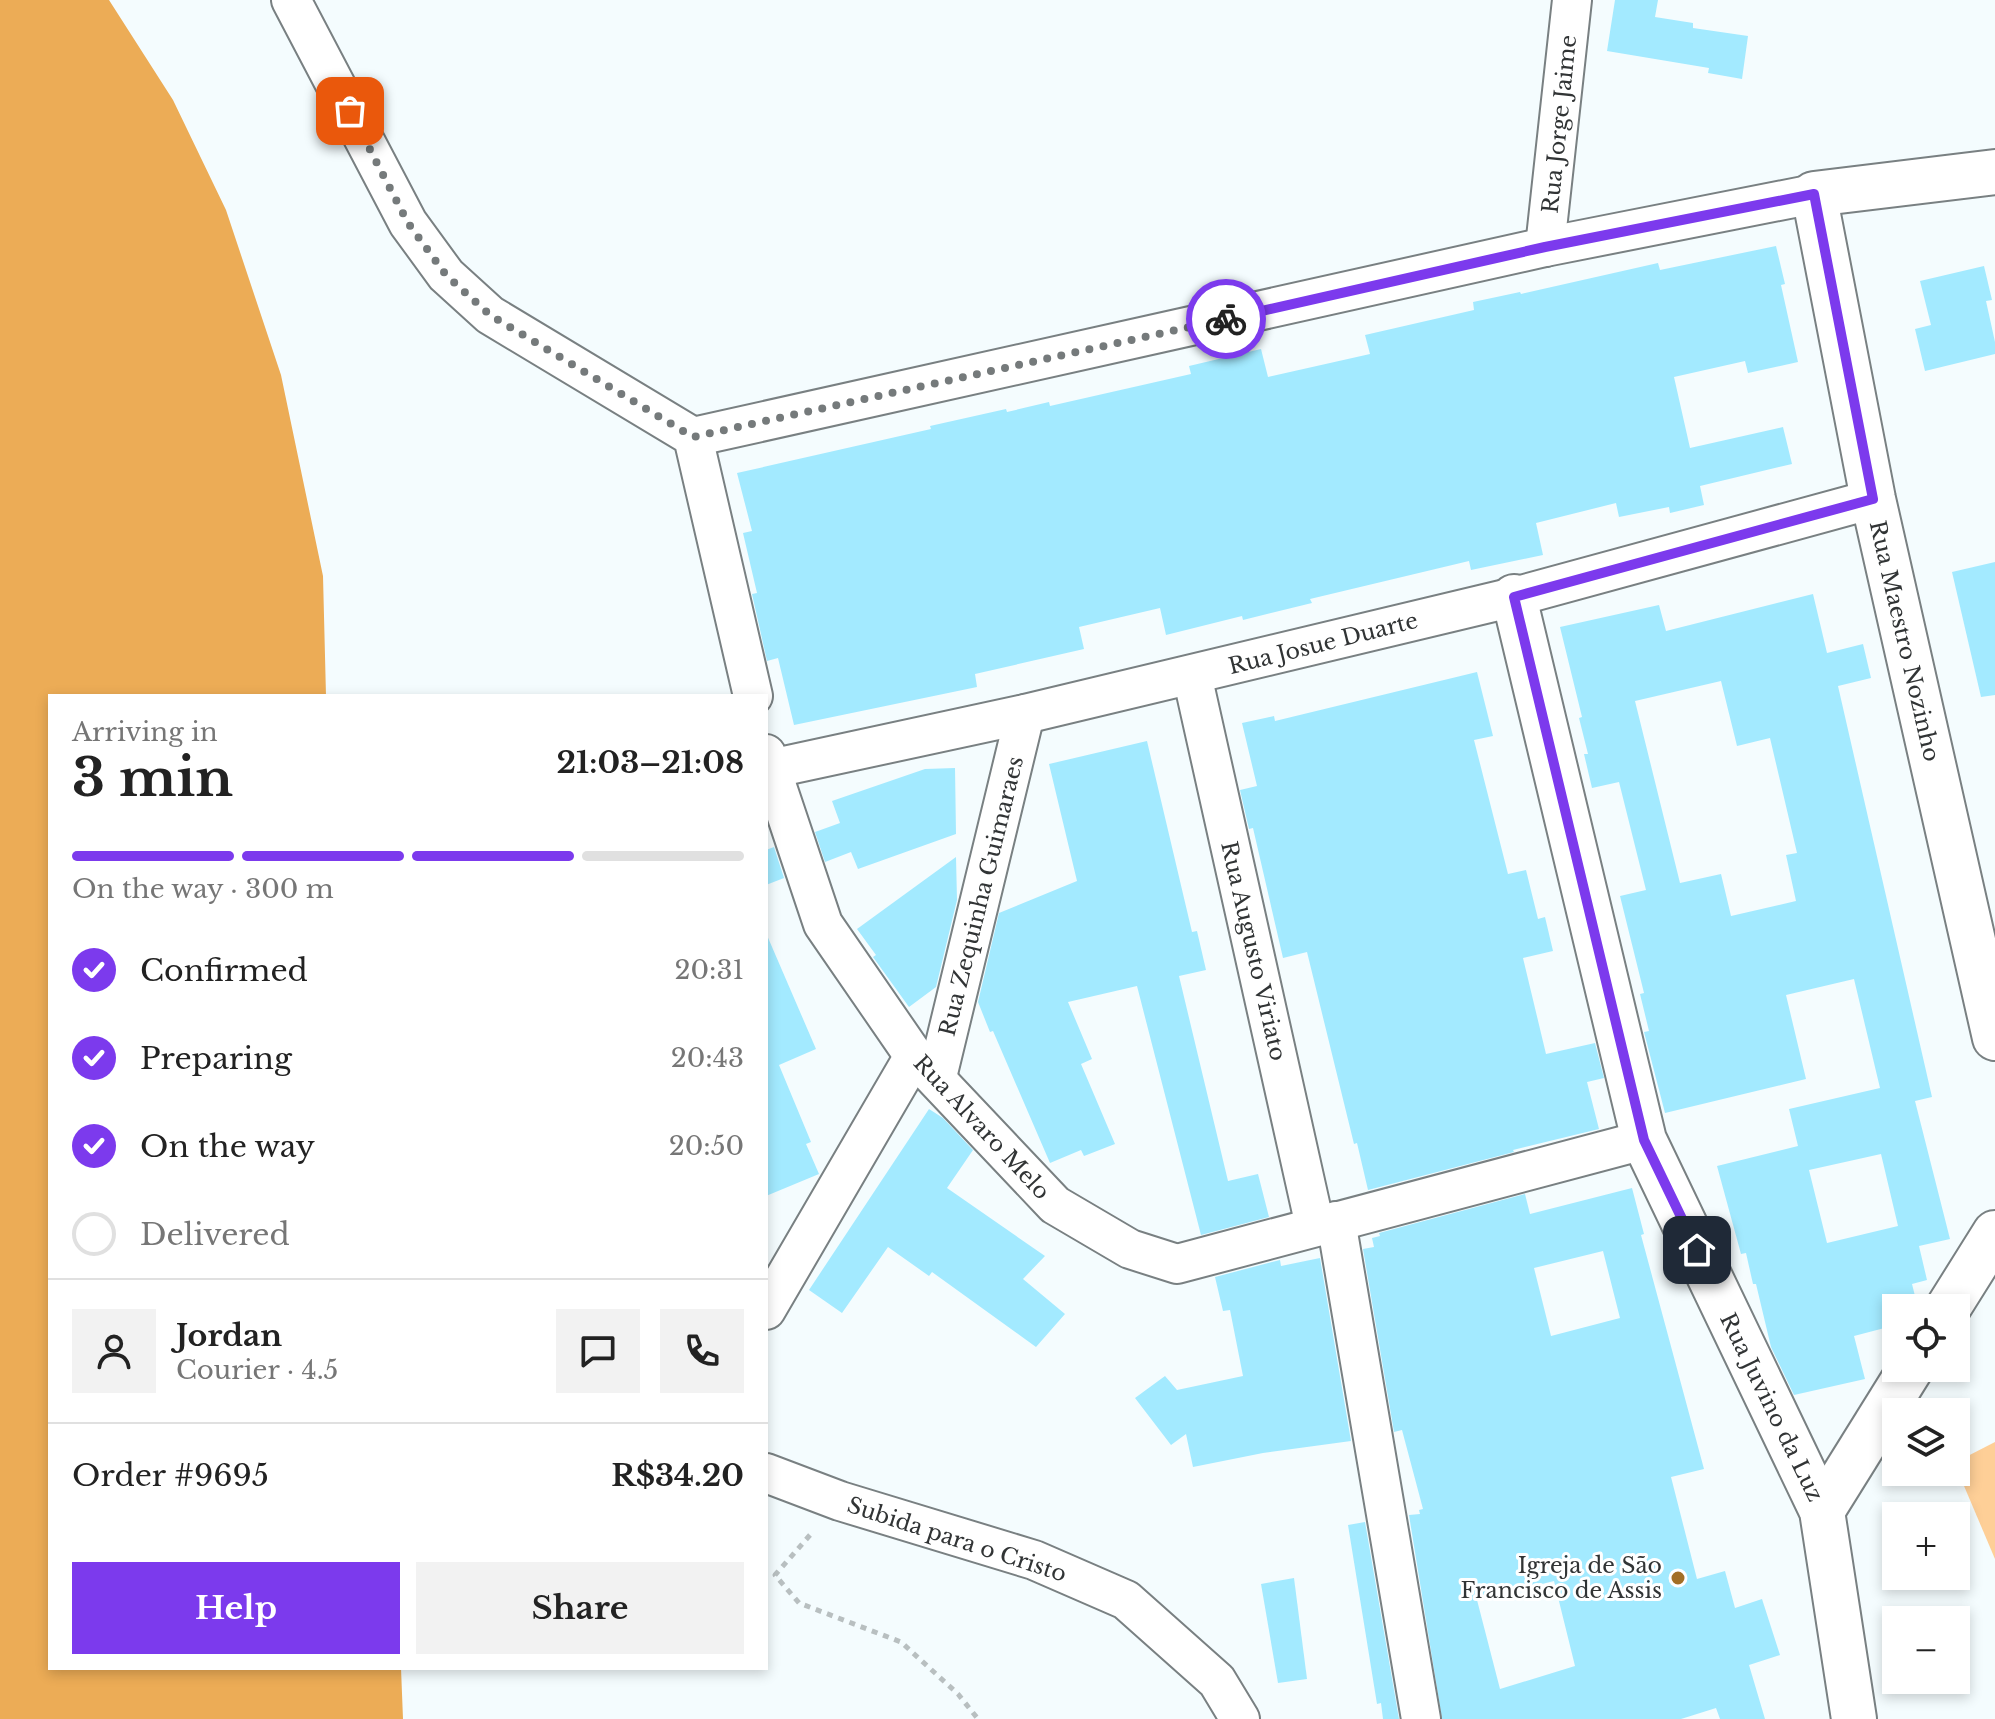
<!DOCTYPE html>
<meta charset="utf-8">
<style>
body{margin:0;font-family:"Libre Baskerville",serif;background:#f2f2f2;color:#222;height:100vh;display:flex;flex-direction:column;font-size:30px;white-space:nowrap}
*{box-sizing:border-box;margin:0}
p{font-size:26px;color:#767676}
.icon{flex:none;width:44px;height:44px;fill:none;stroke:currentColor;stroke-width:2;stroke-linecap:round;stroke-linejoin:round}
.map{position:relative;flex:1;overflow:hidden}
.side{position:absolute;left:48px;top:694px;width:720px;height:976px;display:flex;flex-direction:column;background:#fff;border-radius:0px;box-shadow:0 4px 12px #0003}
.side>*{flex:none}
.controls{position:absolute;left:1882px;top:1294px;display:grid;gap:16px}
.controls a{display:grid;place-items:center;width:88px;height:88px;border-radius:0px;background:#fff;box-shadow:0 4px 12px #0003;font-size:40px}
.pin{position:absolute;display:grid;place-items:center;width:68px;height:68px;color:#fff;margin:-34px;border-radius:16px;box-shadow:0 4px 12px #0006}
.courier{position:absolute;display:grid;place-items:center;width:80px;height:80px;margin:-40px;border:6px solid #7c3aed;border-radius:50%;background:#fff;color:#222;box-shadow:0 2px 10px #0007}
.headline em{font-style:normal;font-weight:800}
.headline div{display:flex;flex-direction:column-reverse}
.headline{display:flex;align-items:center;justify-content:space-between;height:136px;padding:0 24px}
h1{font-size:52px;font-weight:800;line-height:60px}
.bar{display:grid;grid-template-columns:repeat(4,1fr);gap:12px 8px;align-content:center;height:96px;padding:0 24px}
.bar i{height:10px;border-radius:6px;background:#e0e0e0}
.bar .current{background:#7c3aed}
.bar p{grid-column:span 4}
.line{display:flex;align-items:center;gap:20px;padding:0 24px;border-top:2px solid #e0e0e0}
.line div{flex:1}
.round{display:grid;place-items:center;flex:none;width:84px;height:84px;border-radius:0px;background:#f2f2f2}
ol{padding:0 24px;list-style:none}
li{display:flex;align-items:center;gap:24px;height:88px}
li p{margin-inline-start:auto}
li .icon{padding:8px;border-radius:50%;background:#7c3aed;color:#fff;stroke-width:4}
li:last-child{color:#767676}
li i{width:44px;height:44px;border:4px solid #e0e0e0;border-radius:50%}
.cta{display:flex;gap:16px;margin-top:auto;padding:16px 24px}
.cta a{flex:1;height:92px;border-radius:0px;background:#7c3aed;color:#fff;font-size:32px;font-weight:800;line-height:92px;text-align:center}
.cta a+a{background:#f2f2f2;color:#222}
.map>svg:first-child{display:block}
.green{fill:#fecf97}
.water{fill:#ecac56}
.building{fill:#a3eaff;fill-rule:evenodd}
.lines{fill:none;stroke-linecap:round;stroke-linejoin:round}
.street-casing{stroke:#798082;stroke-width:42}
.secondary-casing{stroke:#798082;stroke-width:48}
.path{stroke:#b8bfc0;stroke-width:5;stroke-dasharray:6 6;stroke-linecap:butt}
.street{stroke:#fff;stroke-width:38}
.secondary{stroke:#fff;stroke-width:44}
.done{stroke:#757a7b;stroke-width:8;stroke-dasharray:0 14.4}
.route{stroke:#7c3aed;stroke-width:10}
.poi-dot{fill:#a26f26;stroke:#fff;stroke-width:3}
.labels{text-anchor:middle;stroke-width:6;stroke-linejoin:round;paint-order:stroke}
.street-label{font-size:22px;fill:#313435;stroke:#fff}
.poi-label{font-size:22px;fill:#313435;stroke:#fff;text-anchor:end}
</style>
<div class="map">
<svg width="1995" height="1719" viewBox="0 0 1995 1719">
<rect width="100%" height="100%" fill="#f4fcfe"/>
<polygon class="green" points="1995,1442 1995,1559 1956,1467 1956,1462"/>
<polygon class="water" points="0,0 109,0 173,100 226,210 281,375 323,576 326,696 50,696 50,1668 401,1668 403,1719 0,1719"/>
<g class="building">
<polygon points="1615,0 1658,0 1655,17 1693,23 1693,28 1748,36 1742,79 1708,73 1709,68 1607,51"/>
<polygon points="1776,246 1785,284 1781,285 1798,362 1748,373 1745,361 1674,377 1690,448 1783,427 1792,464 1700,486 1704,505 1670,513 1669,507 1619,517 1616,503 1536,523 1543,555 1471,570 1469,561 1310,599 1312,603 1243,620 1242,616 1166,635 1160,608 1079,627 1084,649 975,674 977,687 794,725 778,658 767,661 752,594 757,593 743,533 752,531 737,473 931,429 930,426 1006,409 1007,412 1049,402 1050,406 1191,374 1189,366 1261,349 1268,377 1370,354 1365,335 1474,310 1473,302 1520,292 1521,294 1658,263 1660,270"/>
<polygon points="1984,266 1992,300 1986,301 1995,342 1995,354 1925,371 1915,329 1931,325 1920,281"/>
<polygon points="1995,562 1995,695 1981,697 1952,572"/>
<path d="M1813,594L1827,653L1863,644L1871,678L1838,686L1932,1097L1915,1101L1950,1239L1919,1246L1927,1280L1912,1284L1918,1308H1896V1325L1854,1336L1865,1379L1794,1395L1771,1347L1756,1284H1753L1746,1253L1741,1254L1717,1166L1798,1146L1789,1109L1880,1088L1854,979L1786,995L1806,1079L1665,1113L1644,1032L1649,1031L1640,994L1644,993L1620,896L1646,890L1619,782L1592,788L1584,754H1588L1579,718L1582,717L1560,627L1659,605L1666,631ZM1721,681L1737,746L1770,738L1797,853L1786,855L1796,901L1731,916L1721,874L1680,883L1635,701ZM1881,1154L1898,1226L1827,1243L1809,1170Z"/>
<polygon points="1477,672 1493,736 1474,740 1508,874 1526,870 1538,919 1545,917 1553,951 1523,958 1546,1054 1595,1043 1604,1078 1587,1082 1599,1129 1513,1150 1514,1152 1368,1190 1357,1143 1354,1144 1307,952 1283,958 1253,828 1249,829 1240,790 1257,786 1242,723 1274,716 1275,721"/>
<polygon points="1147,741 1192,932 1197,931 1206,970 1179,976 1228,1181 1258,1174 1269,1217 1201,1235 1137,986 1068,1002 1092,1059 1081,1064 1115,1144 1084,1156 1081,1150 1050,1163 993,1031 990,1032 978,1002 999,913 1077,881 1049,764"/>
<polygon points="955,768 956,834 858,869 851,852 825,862 815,832 840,823 832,801 925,769"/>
<polygon points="774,847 784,878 766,885 766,850"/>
<polygon points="956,857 957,900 936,987 909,1007 873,957 876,955 857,929"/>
<polygon points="766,933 816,1049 779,1065 811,1142 806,1144 819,1174 766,1196"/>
<polygon points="929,1109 943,1118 973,1150 947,1188 1045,1256 1023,1279 1065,1314 1036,1347 932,1272 929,1276 888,1247 842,1313 809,1290"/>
<path d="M1632,1188L1644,1234L1641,1235L1704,1469L1671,1477L1697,1579L1725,1571L1735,1608L1762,1599L1780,1655L1749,1665L1765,1719H1720L1716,1708L1681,1719H1442L1409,1515L1420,1514L1419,1510L1423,1509L1402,1430L1394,1432L1363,1249L1374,1247L1372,1238L1380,1236L1379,1233L1525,1194L1530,1214ZM1603,1251L1620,1318L1551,1336L1534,1268ZM1554,1581L1575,1666L1500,1689L1477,1600Z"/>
<polygon points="1320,1258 1351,1441 1263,1453 1193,1467 1186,1434 1171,1445 1135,1398 1165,1376 1177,1390 1243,1376 1230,1310 1223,1311 1215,1277 1280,1260 1281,1266"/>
<polygon points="1365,1522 1399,1719 1383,1719 1381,1703 1377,1704 1348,1525"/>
<polygon points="1294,1578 1307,1679 1278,1683 1261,1584"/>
</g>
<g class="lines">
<g class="street-casing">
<g id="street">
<polyline points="291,0 408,223 446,275 490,315 693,437 753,696"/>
<polyline points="1545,247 1572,0"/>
<polyline points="693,437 1545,247 1814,194"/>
<polyline points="1192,675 1315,1226"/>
<polyline points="766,754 823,924 914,1056 1055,1205 1130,1249 1177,1264 1644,1140"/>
<polyline points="770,769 1025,714 1514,597 1873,499"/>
<polyline points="937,1077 1025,714"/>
<polyline points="1336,1221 1421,1719"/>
<polyline points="766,1310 914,1056"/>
<polyline points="766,1473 840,1501 1034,1560 1126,1600 1217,1681 1240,1719"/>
</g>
</g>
<g class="secondary-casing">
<g id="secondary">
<polyline points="1995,172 1814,194 1873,499 1995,1038"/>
<polyline points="1514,597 1644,1140 1822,1511 1854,1719"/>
<polyline points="1948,1308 1995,1233"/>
<polyline points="1822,1511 1911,1368"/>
</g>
</g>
<polyline class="path" points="810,1535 775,1575 799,1603 901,1642 958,1694 978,1719"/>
<use href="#street" class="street"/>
<use href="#secondary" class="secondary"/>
</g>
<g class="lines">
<polyline class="done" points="350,111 408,223 446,275 490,315 693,437 1226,319"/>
<polyline class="route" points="1226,319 1545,247 1814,194 1873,499 1514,597 1644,1140 1697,1250"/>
</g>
<circle class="poi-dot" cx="1678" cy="1578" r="8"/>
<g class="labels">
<g class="street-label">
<text transform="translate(1559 124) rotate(-84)" y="8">Rua Jorge Jaime</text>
<text transform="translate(1905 641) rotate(77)" y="8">Rua Maestro Nozinho</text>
<text transform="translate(1323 643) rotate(-14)" y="8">Rua Josue Duarte</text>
<text transform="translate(981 896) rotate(-76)" y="8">Rua Zequinha Guimaraes</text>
<text transform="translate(1254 951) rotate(77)" y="8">Rua Augusto Viriato</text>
<text transform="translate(982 1127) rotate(47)" y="8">Rua Alvaro Melo</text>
<text transform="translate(1772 1407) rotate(64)" y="8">Rua Juvino da Luz</text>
<text transform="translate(957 1539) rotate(18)" y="8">Subida para o Cristo</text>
</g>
<g class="poi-label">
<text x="1662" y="1573">Igreja de São<tspan x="1662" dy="25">Francisco de Assis</tspan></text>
</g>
</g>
</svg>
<div class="controls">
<a><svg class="icon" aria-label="locate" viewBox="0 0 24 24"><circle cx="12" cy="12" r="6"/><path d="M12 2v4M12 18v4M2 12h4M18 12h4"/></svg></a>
<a><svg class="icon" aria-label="layers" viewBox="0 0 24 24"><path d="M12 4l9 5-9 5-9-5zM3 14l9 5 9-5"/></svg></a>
<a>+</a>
<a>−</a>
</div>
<div class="pin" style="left:350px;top:111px;background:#ea580c"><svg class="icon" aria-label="bag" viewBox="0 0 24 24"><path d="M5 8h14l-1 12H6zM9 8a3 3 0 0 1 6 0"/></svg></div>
<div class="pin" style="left:1697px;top:1250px;background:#1f2937"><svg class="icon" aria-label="home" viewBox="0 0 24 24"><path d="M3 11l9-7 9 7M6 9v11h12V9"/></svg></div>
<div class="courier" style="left:1226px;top:319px"><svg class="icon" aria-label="bike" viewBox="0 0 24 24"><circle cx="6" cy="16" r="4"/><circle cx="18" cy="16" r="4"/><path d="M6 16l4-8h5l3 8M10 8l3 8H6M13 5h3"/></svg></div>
<section class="side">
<div class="headline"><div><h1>3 min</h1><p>Arriving in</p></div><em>21:03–21:08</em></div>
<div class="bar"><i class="current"></i><i class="current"></i><i class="current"></i><i></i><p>On the way · 300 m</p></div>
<ol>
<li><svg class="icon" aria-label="check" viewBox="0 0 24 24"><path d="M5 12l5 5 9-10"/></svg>Confirmed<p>20:31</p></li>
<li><svg class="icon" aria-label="check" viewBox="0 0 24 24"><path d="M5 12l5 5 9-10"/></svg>Preparing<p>20:43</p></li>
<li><svg class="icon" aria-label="check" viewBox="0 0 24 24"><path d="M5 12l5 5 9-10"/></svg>On the way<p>20:50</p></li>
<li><i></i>Delivered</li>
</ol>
<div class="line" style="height:144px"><a class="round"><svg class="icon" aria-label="person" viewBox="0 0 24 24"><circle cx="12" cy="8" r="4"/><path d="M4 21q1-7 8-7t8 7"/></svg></a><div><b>Jordan</b><p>Courier · 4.5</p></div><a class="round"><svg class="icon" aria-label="chat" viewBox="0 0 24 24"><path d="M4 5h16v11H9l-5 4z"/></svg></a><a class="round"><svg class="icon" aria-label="phone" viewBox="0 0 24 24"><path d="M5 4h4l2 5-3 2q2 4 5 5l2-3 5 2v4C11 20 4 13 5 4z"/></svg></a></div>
<div class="line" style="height:104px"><div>Order #9695</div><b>R$34.20</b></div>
<div class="cta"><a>Help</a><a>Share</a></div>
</section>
</div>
